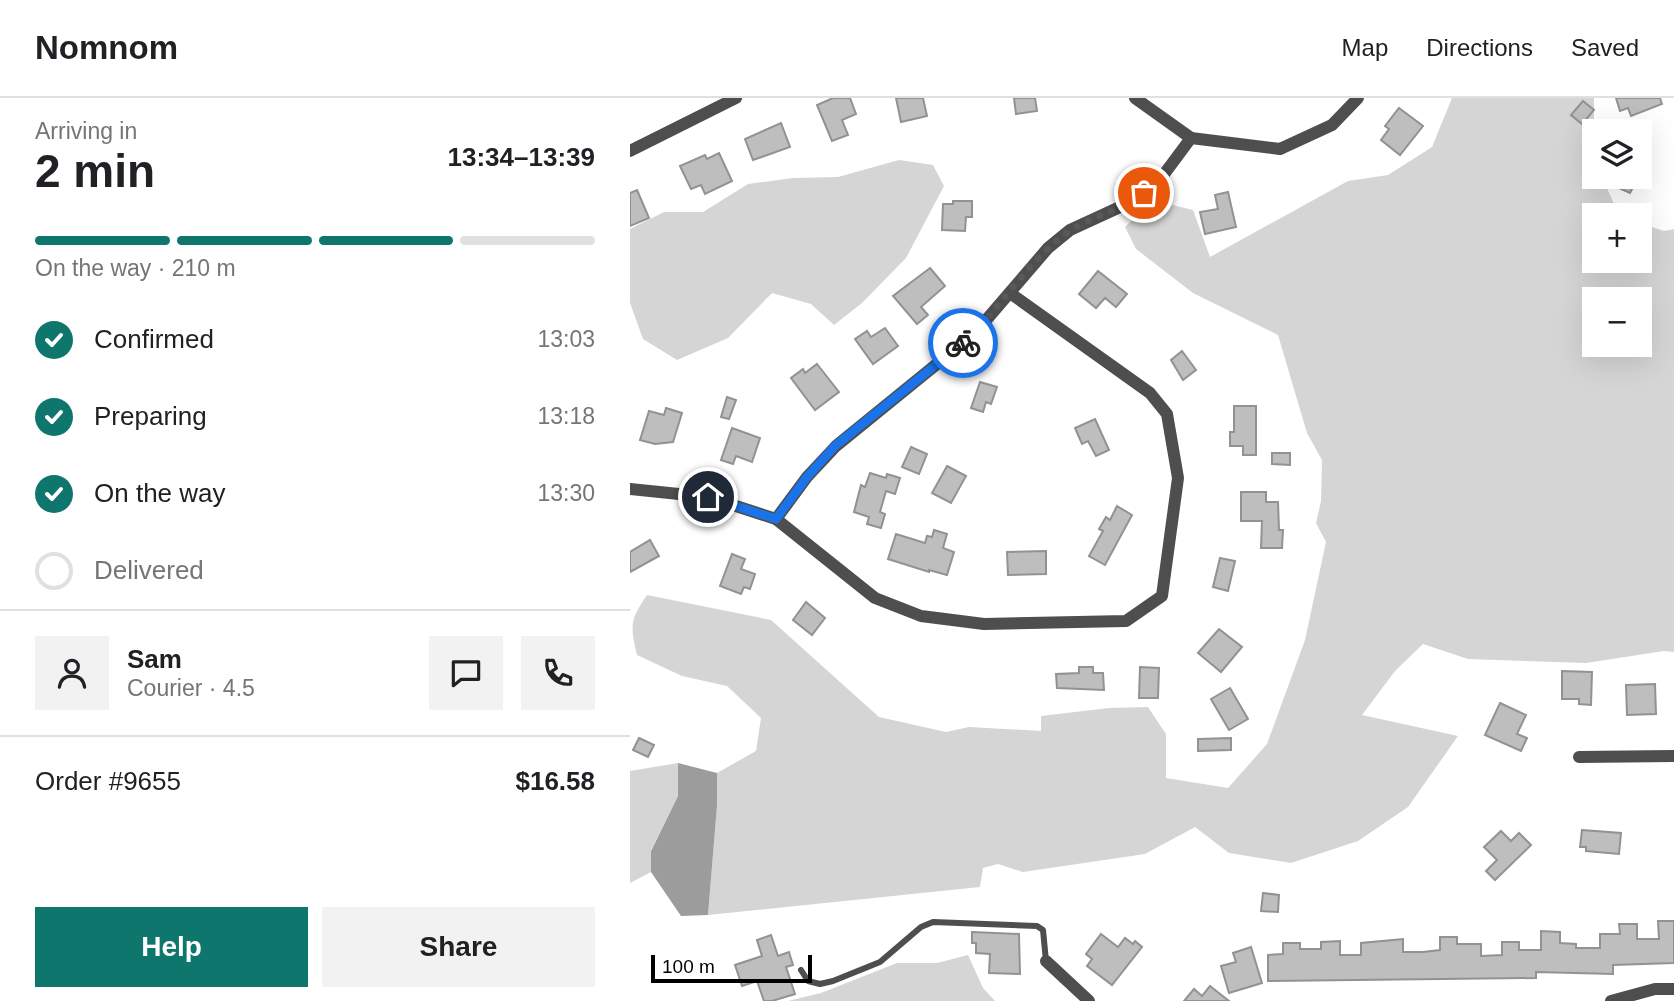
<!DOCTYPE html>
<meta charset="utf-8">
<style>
body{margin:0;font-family:Arial,sans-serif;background:#f2f2f2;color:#202124;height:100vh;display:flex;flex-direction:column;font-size:26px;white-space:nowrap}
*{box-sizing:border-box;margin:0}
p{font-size:23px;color:#757577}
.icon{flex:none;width:38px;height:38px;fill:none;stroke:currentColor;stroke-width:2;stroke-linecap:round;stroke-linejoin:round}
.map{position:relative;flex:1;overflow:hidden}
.sheet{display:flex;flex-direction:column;background:#fff;width:630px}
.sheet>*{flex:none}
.buttons{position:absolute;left:952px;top:21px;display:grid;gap:14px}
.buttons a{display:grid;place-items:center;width:70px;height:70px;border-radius:0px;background:#fff;box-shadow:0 7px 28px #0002;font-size:35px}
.scale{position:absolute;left:21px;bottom:18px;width:161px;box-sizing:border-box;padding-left:7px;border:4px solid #000;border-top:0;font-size:19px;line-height:24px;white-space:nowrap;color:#000;-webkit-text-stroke:5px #fff;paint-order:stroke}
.pin{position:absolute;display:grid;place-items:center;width:60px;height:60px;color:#fff;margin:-30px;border:4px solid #fff;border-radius:50%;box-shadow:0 2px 7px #0007}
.courier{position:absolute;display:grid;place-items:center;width:70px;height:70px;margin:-35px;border:5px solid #1a73e8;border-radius:50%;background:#fff;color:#222;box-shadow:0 2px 9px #0007}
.overview em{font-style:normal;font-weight:700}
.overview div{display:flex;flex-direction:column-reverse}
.overview{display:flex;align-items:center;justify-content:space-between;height:119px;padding:0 35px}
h1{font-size:46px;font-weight:700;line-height:52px}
.bar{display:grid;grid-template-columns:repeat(4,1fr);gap:10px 7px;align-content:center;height:84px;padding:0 35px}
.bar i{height:9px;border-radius:5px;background:#e0e0e0}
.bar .active{background:#0f766e}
.bar p{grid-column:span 4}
.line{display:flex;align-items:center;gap:18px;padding:0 35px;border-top:2px solid #e0e0e0}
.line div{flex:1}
.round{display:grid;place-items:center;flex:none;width:74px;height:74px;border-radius:0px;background:#f2f2f2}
ol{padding:0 35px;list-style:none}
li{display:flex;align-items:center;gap:21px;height:77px}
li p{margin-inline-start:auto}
li .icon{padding:7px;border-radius:50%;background:#0f766e;color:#fff;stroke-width:4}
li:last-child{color:#757577}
li i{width:38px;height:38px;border:4px solid #e0e0e0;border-radius:50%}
.primary-button{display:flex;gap:14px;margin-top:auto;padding:14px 35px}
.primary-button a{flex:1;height:80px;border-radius:0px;background:#0f766e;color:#fff;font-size:28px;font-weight:700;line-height:80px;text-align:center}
.primary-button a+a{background:#f2f2f2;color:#202124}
header{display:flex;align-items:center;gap:42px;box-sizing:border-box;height:98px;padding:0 35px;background:#fff;border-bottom:2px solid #e0e0e0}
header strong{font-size:33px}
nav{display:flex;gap:38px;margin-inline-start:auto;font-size:24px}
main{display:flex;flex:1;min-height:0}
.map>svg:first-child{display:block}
.green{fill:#d5d5d5;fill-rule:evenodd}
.water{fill:#9c9c9c}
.building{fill:#bebebe;stroke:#929292;stroke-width:2}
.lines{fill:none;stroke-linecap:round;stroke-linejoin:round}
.service{stroke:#4e4e4e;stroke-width:6}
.minor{stroke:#4e4e4e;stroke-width:12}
.done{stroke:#595959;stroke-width:7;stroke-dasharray:0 12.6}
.route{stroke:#1a73e8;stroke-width:9}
</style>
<header>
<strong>Nomnom</strong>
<nav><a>Map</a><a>Directions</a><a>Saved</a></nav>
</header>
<main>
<section class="sheet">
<div class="overview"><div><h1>2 min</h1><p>Arriving in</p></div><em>13:34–13:39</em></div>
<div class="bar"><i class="active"></i><i class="active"></i><i class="active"></i><i></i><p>On the way · 210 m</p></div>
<ol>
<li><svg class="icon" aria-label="check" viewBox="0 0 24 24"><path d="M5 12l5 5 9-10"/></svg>Confirmed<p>13:03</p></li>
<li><svg class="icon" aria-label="check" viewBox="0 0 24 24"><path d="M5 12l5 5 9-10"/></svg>Preparing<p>13:18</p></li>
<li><svg class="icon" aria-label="check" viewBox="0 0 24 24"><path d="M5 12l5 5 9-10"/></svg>On the way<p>13:30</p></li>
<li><i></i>Delivered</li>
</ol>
<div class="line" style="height:126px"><a class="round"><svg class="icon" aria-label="person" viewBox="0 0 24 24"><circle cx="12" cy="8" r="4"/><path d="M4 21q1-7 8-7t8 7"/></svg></a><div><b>Sam</b><p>Courier · 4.5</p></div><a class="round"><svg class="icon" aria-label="chat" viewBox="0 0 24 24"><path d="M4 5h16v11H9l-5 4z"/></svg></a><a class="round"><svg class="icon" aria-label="phone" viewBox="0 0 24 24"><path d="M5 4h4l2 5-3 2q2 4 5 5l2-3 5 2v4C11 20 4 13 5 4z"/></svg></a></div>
<div class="line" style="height:91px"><div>Order #9655</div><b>$16.58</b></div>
<div class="primary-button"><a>Help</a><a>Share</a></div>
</section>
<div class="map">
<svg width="1044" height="903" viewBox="0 0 1044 903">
<rect width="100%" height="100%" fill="#fff"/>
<g class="green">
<path d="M822,0H964V79H972L989,117H964V163H1010V125L1034,133L1044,131V554L1034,553L956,565L838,561L793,546L765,573L732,617L828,638L778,709L728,743L661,765L599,755L565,729L515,756L393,774L368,766L353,770L350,789L78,817L87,708V675L126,653L131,620L97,588L52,578L7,557C0,527 0,522 17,497L141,522L249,619L316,634L339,629L411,633V618L479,610L518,609L536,636V680L598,690L637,646L675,542L696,444L686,425L691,403L692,362L677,335L648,237L563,195L506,151L495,129L522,102L563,112L580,159L718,83L758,77L802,49ZM964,201H1010V247H964Z"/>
<polygon points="269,62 303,67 314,88 276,160 232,205 204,227 181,206 142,195 98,240 47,262 13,241 0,205 0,131 34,114 73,114 118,86 163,80 208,79"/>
<polygon points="48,665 48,698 21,752 21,774 0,785 0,673"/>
<polygon points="338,857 353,890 365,903 158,903 191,895 267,865 307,865"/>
</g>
<polygon class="water" points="48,665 87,675 87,708 78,817 51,818 21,774 21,753 48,698"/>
<g class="building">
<polygon points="203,0 220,0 226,16 212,22 218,37 202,43 187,7"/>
<polygon points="266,0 293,0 297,18 271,24"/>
<polygon points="384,0 405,0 407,13 386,16"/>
<polygon points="986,0 1030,0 1032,6 1001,18 998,10 990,13"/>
<polygon points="953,3 964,12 952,26 941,17"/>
<polygon points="769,10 793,28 770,57 751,42 759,31 755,28"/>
<polygon points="151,25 160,49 123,62 115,41"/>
<polygon points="89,55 102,83 75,96 71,87 61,91 50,68 75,57 77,61"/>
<polygon points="984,79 1007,81 1000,95 980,86"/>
<polygon points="7,92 19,120 0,128 0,95"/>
<polygon points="598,94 606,129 575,136 570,114 588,111 585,97"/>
<polygon points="323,103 342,103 342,119 336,119 335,133 312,132 313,106 323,106"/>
<polygon points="300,170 315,188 291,209 298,217 287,226 263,198"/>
<polygon points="468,173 497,196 486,209 475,200 466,210 449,196"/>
<polygon points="255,230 268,248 243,266 225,241 237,233 241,239"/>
<polygon points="552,253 566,272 553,282 541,262"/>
<polygon points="187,266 209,294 185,312 161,280 173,271 175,275"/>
<polygon points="350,284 367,289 361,306 356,304 353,314 341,310"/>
<polygon points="97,299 106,302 99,321 91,319"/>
<polygon points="604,308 626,308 626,357 613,357 613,348 600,348 600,334 604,334"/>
<polygon points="36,310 52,315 43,344 25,346 10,342 19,313 34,317"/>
<polygon points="465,321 479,352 466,358 458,343 452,346 445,330"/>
<polygon points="102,330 130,340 122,364 106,358 103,366 91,362"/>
<polygon points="281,349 297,356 289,376 272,369"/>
<polygon points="642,355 660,355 660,367 642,366"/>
<polygon points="317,368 336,378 321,405 302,395"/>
<polygon points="240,375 256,380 257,376 270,380 265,396 256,393 250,414 255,416 251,430 237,426 239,419 224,414 231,387 235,389"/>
<polygon points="611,394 636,394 636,404 648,404 649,432 653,432 652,450 631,450 632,423 611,423"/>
<polygon points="487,408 502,417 475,467 459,458 473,433 469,431 476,419 480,422"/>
<polygon points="304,432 317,436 313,450 324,454 317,477 299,472 299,474 258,461 266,436 295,445 297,438 302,439"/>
<polygon points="20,442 29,458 0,474 0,454"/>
<polygon points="416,453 416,476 378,477 377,454"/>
<polygon points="102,456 115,461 111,471 125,476 120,491 114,489 111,496 90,488"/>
<polygon points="590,460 605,463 598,493 583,489"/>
<polygon points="176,504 195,520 182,537 163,522"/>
<polygon points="589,531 612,549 591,574 568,555"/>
<polygon points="449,569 463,569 463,575 473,575 474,592 427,590 426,576 449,575"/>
<polygon points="510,569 529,570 528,600 509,600"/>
<polygon points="932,573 962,574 961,607 949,606 949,601 932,601"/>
<polygon points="1025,586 1026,616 997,617 996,587"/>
<polygon points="600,590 618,621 599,632 581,601"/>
<polygon points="870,605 896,617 887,636 897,640 891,653 855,637"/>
<polygon points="9,640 24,647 18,659 3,652"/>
<polygon points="601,640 601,652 568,653 568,641"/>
<polygon points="952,732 991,735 989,756 956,753 956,749 950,749"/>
<polygon points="871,733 881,743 889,735 901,747 865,782 856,773 867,762 854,749"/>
<polygon points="633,795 649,797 648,814 631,813"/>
<polygon points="1028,823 1044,823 1044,865 983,867 983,876 906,874 906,880 638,883 638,857 653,856 653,845 670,845 670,851 691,851 691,844 710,843 710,857 731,857 731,845 773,841 773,854 793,854 810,852 810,839 827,839 827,846 851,846 851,858 872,857 872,844 889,844 889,852 911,852 911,833 930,834 930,845 946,846 946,850 970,850 970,836 990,836 989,826 1007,826 1007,841 1029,841"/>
<polygon points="342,834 389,836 390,876 359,875 360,856 346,855 346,845 342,845"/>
<polygon points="471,836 488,849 495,840 503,846 505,843 512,849 482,887 457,868 462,861 456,856"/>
<polygon points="141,837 148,858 159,854 163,867 156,869 165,896 142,903 134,903 127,883 112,888 105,867 132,858 127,842"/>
<polygon points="621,849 632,885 599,895 591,868 606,864 603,855"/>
<polygon points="580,888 599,903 554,903 564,891 572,898"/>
</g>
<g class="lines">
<polyline class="service" points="171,872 178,883 190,886 203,883 250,864 291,829 303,824 407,828 413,832 416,863"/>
<g class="minor">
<polyline points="505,0 561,40 650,51 702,27 728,0"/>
<polyline points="0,53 106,0"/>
<polyline points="0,391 78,399 146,421 245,500 291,518 354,526 496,523 532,498 548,380 537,316 520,295 380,195"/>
<polyline points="146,421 177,379 206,348 345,235 418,150 440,132 503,103 526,87 561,40"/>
<polyline points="949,659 1044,658"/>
<polyline points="416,863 459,903"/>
<polyline points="981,903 1025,891 1044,891"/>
</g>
</g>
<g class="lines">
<path class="done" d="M333,245L345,235C372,204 404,158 437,135C461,118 491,112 514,95"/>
<polyline class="route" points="78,399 146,421 177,379 205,348 333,245"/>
</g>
</svg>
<div class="buttons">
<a><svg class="icon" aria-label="layers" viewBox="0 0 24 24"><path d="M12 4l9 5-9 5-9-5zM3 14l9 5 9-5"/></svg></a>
<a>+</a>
<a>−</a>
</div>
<div class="scale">100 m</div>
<div class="pin" style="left:514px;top:95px;background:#ea580c"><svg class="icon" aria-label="bag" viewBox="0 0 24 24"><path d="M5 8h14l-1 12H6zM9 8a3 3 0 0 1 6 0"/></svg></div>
<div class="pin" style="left:78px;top:399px;background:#1f2937"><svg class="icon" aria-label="home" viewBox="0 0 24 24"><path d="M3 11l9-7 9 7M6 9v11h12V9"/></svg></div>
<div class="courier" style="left:333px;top:245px"><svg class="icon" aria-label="bike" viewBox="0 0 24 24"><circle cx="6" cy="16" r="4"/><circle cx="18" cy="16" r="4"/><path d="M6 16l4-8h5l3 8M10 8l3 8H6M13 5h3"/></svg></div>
</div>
</main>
